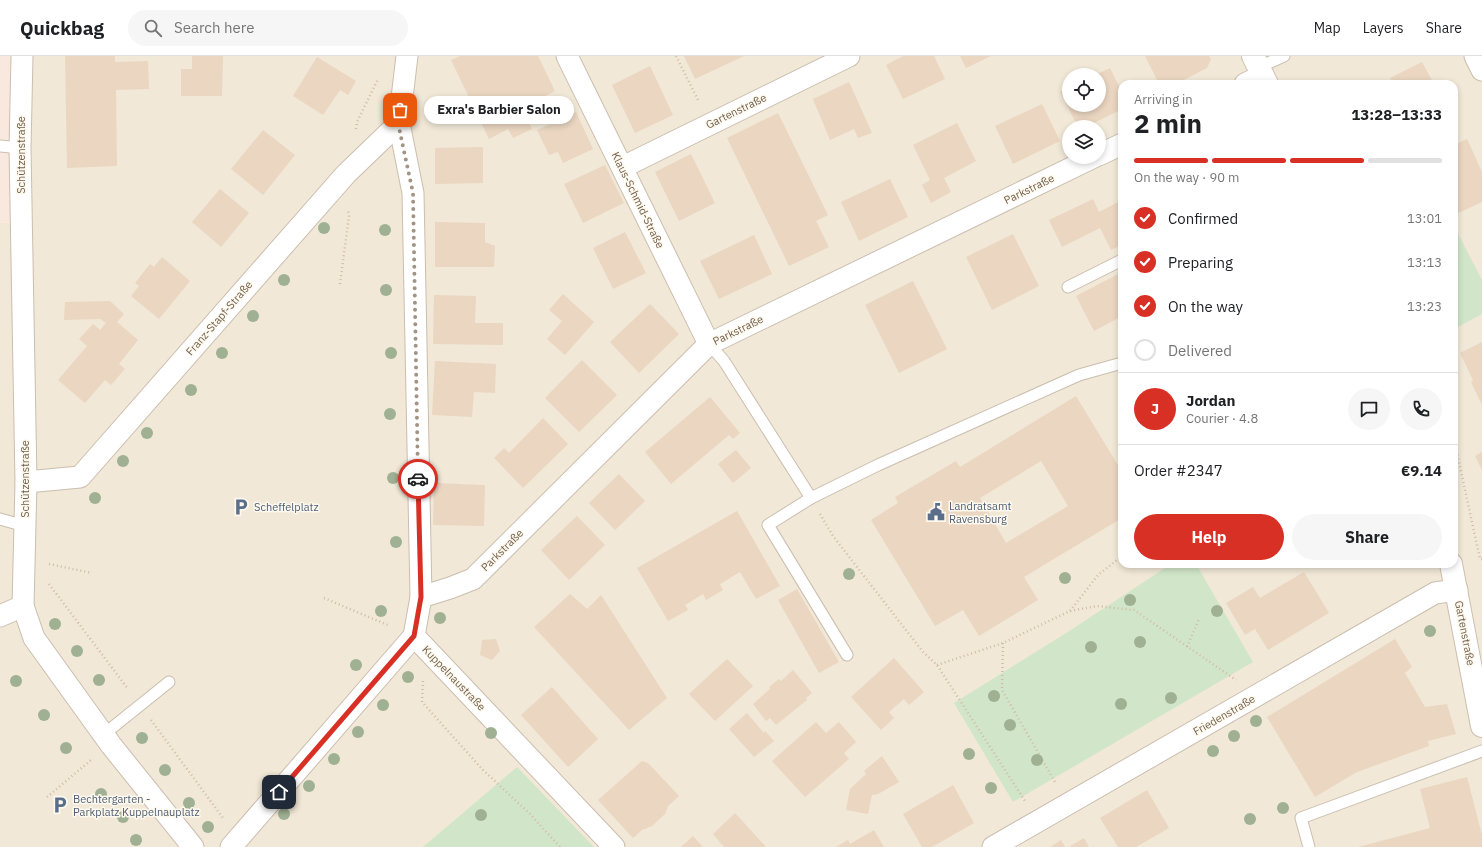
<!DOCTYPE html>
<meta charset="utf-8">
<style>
body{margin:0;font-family:"IBM Plex Sans",sans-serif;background:#f6f6f6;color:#202124;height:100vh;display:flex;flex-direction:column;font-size:15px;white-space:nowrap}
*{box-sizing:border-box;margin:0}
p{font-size:13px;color:#757577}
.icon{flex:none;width:22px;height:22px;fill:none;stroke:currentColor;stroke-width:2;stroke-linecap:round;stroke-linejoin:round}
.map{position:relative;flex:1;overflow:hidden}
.drawer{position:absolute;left:1118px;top:24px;width:340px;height:488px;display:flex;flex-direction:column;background:#fff;border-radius:12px;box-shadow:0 2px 6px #0003}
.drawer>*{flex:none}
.fabs{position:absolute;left:1062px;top:12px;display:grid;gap:8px}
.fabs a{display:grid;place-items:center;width:44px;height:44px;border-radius:50%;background:#fff;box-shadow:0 2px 6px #0003;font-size:20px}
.pin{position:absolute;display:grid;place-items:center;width:34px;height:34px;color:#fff;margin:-17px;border-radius:8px;box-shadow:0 2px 6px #0006}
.courier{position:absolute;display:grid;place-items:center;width:40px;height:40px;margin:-20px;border:3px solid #d93025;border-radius:50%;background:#fff;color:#222;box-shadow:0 1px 5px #0007}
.bubble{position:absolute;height:28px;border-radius:14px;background:#fff;box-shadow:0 2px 6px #0003;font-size:13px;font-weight:700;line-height:28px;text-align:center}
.summary em{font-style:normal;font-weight:700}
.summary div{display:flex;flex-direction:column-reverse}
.summary{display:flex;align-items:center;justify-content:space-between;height:68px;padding:0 16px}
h1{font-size:26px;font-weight:700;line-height:30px}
.bar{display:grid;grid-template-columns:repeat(4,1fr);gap:6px 4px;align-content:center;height:48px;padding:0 16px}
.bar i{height:5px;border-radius:3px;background:#e0e0e0}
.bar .active{background:#d93025}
.bar p{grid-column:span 4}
.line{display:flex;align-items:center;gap:10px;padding:0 16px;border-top:1px solid #e0e0e0}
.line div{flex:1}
.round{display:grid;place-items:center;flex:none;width:42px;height:42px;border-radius:21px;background:#f6f6f6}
ol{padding:0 16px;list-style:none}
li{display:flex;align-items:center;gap:12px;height:44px}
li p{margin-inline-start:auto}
li .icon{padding:4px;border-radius:50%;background:#d93025;color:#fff;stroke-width:4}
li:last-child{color:#757577}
li i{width:22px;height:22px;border:2px solid #e0e0e0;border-radius:50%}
.button{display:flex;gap:8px;margin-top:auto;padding:8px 16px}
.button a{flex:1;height:46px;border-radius:24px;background:#d93025;color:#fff;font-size:16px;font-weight:700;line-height:46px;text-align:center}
.button a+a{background:#f6f6f6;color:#202124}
header{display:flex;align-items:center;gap:24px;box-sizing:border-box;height:56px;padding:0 20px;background:#fff;border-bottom:1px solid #e0e0e0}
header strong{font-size:19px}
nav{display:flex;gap:22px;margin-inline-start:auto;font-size:14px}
.search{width:280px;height:36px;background:#f6f6f6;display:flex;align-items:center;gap:10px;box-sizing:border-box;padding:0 14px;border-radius:22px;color:#757577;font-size:15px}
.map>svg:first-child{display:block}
.residential{fill:#f1e8d7;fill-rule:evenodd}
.commercial{fill:#f9e8dd}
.green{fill:#d1e6c8}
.building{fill:#ead6c1;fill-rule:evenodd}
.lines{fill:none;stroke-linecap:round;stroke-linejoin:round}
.lane-casing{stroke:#cbbeaf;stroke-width:13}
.street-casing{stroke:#cbbeaf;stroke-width:23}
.secondary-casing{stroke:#cdbfad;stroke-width:24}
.path{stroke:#d1bba6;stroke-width:2.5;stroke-dasharray:1 3;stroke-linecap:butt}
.lane{stroke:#fff;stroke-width:11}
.street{stroke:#fff;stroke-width:21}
.secondary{stroke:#fff;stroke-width:22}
.tree{fill:#9fb192}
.done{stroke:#a19485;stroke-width:4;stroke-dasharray:0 7.2}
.route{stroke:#d93025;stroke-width:5}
.labels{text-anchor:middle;stroke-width:3;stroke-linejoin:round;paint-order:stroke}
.street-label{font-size:11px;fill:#715f4f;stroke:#fdf9ee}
.service-label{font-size:11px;fill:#4e5e75;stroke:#fdf9ee;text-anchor:start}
</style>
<header>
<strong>Quickbag</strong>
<div class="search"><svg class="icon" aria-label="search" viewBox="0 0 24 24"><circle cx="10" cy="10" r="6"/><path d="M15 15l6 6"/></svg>Search here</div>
<nav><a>Map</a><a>Layers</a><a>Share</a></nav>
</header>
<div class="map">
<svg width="1482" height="791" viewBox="0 0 1482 791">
<rect width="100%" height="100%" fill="#faf5e8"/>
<path class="residential" d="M22,0H1482V791H0V167L21,166ZM1069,19H1099V49H1069ZM1122,28H1454V508H1122ZM1069,71H1099V101H1069Z"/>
<polygon class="commercial" points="0,0 22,0 22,166 0,167"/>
<g class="green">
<polygon points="1454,170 1482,224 1482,258 1454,273"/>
<polygon points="1171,508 1196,508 1253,606 1013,746 954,647 1074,572"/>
<polygon points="517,711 594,791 423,791"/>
</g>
<g class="building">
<polygon points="65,0 115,0 115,6 148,5 149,33 116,34 117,110 67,112"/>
<polygon points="192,0 223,0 222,40 181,40 181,13 192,13"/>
<polygon points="460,0 538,0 555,35 522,52 532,73 513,82 508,73 489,83 451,4"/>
<polygon points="684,0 744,0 695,23"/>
<polygon points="903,0 934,0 945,23 903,43 886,9"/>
<polygon points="960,0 991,0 966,12"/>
<polygon points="1145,0 1209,0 1211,3 1207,12 1176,28 1159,28"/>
<polygon points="317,1 356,25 348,39 340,34 323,59 293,40"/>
<polygon points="1422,6 1434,28 1393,28 1390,22"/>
<polygon points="650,10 673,59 635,77 612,29"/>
<polygon points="1110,12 1122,36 1122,53 1086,71 1078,71 1060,36 1069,32 1069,49 1099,49 1099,19 1095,19"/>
<polygon points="849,26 872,77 858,82 854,73 830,84 813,43"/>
<polygon points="1042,48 1060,85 1013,108 995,70"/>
<polygon points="576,56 593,93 563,107 558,96 549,99 537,74"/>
<polygon points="778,57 828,159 816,165 829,191 789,210 727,82"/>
<polygon points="957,67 976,105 944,122 951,136 931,147 922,129 930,124 913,89"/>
<polygon points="263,74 295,99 263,139 231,113"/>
<polygon points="1467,83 1482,116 1482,146 1456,158 1454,154 1454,89"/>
<polygon points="483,91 483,127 435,128 435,92"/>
<polygon points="691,98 715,147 679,165 655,116"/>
<polygon points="605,109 624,147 583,167 564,128"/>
<polygon points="890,123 908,161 859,185 841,146"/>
<polygon points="220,133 249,157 221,191 192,166"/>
<polygon points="1093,143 1099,156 1122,144 1122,189 1111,194 1100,172 1062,191 1049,164"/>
<polygon points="435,166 485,167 485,186 495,190 494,211 435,211"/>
<polygon points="625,176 646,217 613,233 593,192"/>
<polygon points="1013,178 1039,230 992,254 966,201"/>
<polygon points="754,179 772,218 719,243 700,205"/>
<polygon points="162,201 190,225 159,263 131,240 139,230 135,227 150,208 154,211"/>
<polygon points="1122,216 1122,260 1094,275 1076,240"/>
<polygon points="913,225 947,293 899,317 865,249"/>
<polygon points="563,238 594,266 565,299 547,283 562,265 549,254"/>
<polygon points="434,239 476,240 475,267 503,267 503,289 433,288"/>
<polygon points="110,245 124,258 117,266 138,284 119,308 125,313 111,329 105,324 85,347 58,324 87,290 79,283 93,268 100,274 106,267 100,263 64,264 65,246"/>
<polygon points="650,248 679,278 639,317 610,286"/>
<polygon points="1482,286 1482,349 1471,326 1473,324 1460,297"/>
<polygon points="582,304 617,339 579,376 545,342"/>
<polygon points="435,305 496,308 495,337 474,336 472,361 432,359"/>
<path d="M1076,340L1122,416V462L1024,521L1038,544L979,580L963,554L935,570L871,464L898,447L895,441L956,405L960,411ZM1041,405L1068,450L1006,487L980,442Z"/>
<polygon points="710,341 740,377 733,383 729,379 671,428 645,396"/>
<polygon points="543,362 568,388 523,432 494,402 504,392 509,397"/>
<polygon points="736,394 751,412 733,427 718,408"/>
<polygon points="1482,396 1482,414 1475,400"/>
<polygon points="619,418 645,445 615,474 589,447"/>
<polygon points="434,427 485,429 484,470 433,469"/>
<polygon points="737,455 780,530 756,543 740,516 720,528 723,534 706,544 703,538 685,549 688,554 668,565 637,512"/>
<polygon points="577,460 605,489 569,524 541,494"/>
<polygon points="1304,516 1329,557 1268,594 1255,573 1245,579 1226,547 1253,531 1260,542"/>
<polygon points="797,533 839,606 819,617 778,544"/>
<polygon points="570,538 587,553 601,539 667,642 629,674 534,571"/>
<polygon points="496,583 500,595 492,604 480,599 482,584"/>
<polygon points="1395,583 1412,611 1405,617 1425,651 1447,648 1456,678 1428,685 1429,690 1357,716 1315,741 1267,661"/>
<polygon points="894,602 924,636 909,649 904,643 889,656 894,662 881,674 851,641"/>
<polygon points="727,603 753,630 715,665 689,638"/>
<polygon points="793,614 812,637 806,642 807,644 776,669 770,662 766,665 753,648 770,633 769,631 779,623 781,625"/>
<polygon points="552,631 598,683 568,711 521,659"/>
<polygon points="747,657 764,677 765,675 774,685 754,701 729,673"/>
<polygon points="816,666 826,677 839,666 856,686 844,697 849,703 805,741 772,705"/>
<polygon points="882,700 899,726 878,738 872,739 868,758 846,754 850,733 866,718 864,715"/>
<polygon points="642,705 648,707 679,740 668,750 665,758 652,770 642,774 633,782 598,744"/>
<polygon points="1467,721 1482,779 1482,791 1358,791 1430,772 1420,733"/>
<polygon points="953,729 974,767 932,791 922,791 903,758"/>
<polygon points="1147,734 1169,772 1136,791 1118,791 1100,762"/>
<polygon points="735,757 766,791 724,791 713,778"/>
<polygon points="874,774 884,791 836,791 848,784 850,788"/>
<polygon points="693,780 703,791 681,791"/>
<polygon points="1084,782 1089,791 1071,791 1070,790"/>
<polygon points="1061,784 1065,791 1050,791"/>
</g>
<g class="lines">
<g class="lane-casing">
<g id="lane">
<polyline points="1259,11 1284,0"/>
<polyline points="0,90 20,92"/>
<polyline points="1068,231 1122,204"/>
<polyline points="709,288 724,305 811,442 878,409 1079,319 1122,307"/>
<polyline points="811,442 768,469 847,599"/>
<polyline points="0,463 25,470"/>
<polyline points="103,679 169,626"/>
<polyline points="1309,791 1301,762 1482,695"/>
</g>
</g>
<g class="street-casing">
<g id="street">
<polyline points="22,0 20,92 26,426 23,550 34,582 111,689 193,791"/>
<polyline points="407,0 399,67 413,137 421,541 414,580"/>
<polyline points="567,0 709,288"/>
<polyline points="1475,0 1482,14"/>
<polyline points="1245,28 1263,19"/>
<polyline points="1099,99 1122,88"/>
<polyline points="623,111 849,0"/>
<polyline points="26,426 80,421 346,118 399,67"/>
<polyline points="421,541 450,532 473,523 709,288 1094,101"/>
<polyline points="0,560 23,550"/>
<polyline points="414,580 614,791"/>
<polyline points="231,791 414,580"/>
<polyline points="993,791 1435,537 1457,534"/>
</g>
</g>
<g class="secondary-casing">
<g id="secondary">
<polyline points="1253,0 1267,28"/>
<polyline points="1451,508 1482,670"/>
</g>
</g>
<g class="path">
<polyline points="676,0 699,46"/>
<polyline points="356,73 357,66 378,23"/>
<polyline points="340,228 349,160 348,153"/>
<polyline points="1454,383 1478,494 1480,503 1482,503"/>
<polyline points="820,458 833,480 923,596 937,609 1025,745"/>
<polyline points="49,508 92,517"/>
<polyline points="49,528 128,633"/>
<polyline points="324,542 390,570"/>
<polyline points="1070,555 1098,519 1122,500"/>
<polyline points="1003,587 1002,634 1055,726"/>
<polyline points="1187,591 1199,563"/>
<polyline points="937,609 1003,587 1070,555 1097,550 1134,554 1236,624"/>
<polyline points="423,625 422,646 482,713 530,758 560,791"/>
<polyline points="151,664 223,762"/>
<polyline points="47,741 91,704"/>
</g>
<use href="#lane" class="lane"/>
<use href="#street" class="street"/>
<use href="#secondary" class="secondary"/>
</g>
<g class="tree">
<circle cx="324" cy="172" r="6"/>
<circle cx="385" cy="174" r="6"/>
<circle cx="284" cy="224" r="6"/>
<circle cx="386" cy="234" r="6"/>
<circle cx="253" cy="260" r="6"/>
<circle cx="222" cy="297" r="6"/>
<circle cx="391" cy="297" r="6"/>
<circle cx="191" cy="334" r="6"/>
<circle cx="390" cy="358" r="6"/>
<circle cx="147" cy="377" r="6"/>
<circle cx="123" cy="405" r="6"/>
<circle cx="393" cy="422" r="6"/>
<circle cx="95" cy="442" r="6"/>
<circle cx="396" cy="486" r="6"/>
<circle cx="849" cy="518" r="6"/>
<circle cx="1065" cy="522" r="6"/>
<circle cx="1130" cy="544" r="6"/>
<circle cx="381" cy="555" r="6"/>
<circle cx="1217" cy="555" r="6"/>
<circle cx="440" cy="562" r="6"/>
<circle cx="55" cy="568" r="6"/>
<circle cx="1430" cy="575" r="6"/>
<circle cx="1140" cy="586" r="6"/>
<circle cx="1091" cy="591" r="6"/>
<circle cx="77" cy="595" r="6"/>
<circle cx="356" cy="609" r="6"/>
<circle cx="408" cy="621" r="6"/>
<circle cx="99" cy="624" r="6"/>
<circle cx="16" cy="625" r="6"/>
<circle cx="994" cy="640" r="6"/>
<circle cx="1171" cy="642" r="6"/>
<circle cx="1121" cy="648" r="6"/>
<circle cx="383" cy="649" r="6"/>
<circle cx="44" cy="659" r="6"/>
<circle cx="1256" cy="665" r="6"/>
<circle cx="1010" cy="669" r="6"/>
<circle cx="358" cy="676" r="6"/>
<circle cx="491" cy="677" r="6"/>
<circle cx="1234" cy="680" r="6"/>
<circle cx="142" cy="682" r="6"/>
<circle cx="66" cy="692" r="6"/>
<circle cx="1213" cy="695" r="6"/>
<circle cx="969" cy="698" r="6"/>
<circle cx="334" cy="703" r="6"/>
<circle cx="1037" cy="704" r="6"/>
<circle cx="165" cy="714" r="6"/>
<circle cx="309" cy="730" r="6"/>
<circle cx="991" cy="732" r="6"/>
<circle cx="101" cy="738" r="6"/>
<circle cx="189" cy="747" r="6"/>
<circle cx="1283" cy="752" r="6"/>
<circle cx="284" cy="758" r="6"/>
<circle cx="481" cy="759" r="6"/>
<circle cx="123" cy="761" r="6"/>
<circle cx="1250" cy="763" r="6"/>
<circle cx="208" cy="771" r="6"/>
<circle cx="136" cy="784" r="6"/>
</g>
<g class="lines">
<polyline class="done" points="400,54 398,67 413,137 418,423"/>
<polyline class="route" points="279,736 414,580 421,541 418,423"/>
</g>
<defs>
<g id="parking-bare" transform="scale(1.38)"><path d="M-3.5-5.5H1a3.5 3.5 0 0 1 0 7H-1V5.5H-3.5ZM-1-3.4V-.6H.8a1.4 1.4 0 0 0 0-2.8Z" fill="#5c6f8a" stroke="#fdf9ee" stroke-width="2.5" paint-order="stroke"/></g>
<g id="civic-bare" transform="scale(1.38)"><path d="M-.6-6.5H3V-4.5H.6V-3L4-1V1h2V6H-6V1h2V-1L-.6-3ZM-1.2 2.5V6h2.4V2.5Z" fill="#5c6f8a" stroke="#fdf9ee" stroke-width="2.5" paint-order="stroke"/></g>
</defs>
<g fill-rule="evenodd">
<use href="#parking-bare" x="241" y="451"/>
<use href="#civic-bare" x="936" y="456"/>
<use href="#parking-bare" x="60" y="749"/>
</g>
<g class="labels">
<g class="street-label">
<text transform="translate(736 55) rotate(-26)" y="4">Gartenstraße</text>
<text transform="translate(21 99) rotate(-90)" y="4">Schützenstraße</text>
<text transform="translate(1029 133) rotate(-26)" y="4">Parkstraße</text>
<text transform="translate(638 144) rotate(64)" y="4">Klaus-Schmid-Straße</text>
<text transform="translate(219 262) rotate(-49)" y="4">Franz-Stapf-Straße</text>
<text transform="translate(738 274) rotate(-26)" y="4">Parkstraße</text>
<text transform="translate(25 423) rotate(-90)" y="4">Schützenstraße</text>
<text transform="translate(502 494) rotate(-45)" y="4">Parkstraße</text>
<text transform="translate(1465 577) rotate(79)" y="4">Gartenstraße</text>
<text transform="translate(454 622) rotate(46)" y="4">Kuppelnaustraße</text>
<text transform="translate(1224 659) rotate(-30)" y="4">Friedenstraße</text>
</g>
<g class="service-label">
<text x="949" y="454">Landratsamt<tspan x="949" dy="13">Ravensburg</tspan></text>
<text x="254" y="455">Scheffelplatz</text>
<text x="73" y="747">Bechtergarten -<tspan x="73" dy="13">Parkplatz Kuppelnauplatz</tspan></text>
</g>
</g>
</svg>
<div class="fabs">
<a><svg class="icon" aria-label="locate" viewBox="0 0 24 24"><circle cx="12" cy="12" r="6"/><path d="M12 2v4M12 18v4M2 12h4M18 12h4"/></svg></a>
<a><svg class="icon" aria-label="layers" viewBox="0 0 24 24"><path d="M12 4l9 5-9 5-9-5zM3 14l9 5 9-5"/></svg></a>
</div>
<div class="pin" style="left:400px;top:54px;background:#ea580c"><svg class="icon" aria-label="bag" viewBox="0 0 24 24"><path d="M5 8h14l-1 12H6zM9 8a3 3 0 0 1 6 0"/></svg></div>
<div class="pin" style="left:279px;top:736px;background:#1f2937"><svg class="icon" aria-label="home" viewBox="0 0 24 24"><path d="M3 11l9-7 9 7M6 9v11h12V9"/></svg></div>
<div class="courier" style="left:418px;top:423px"><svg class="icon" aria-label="car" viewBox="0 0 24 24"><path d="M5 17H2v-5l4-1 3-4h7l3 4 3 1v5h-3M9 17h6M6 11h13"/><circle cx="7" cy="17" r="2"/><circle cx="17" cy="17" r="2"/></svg></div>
<div class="bubble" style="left:424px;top:40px;width:150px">Exra's Barbier Salon</div>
<section class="drawer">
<div class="summary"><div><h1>2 min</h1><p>Arriving in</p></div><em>13:28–13:33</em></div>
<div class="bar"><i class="active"></i><i class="active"></i><i class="active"></i><i></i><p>On the way · 90 m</p></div>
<ol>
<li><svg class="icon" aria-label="check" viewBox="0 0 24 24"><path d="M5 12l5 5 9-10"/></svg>Confirmed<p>13:01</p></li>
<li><svg class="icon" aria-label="check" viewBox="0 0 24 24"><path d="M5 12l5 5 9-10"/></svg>Preparing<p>13:13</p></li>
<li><svg class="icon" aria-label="check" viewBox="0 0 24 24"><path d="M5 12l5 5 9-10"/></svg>On the way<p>13:23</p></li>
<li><i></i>Delivered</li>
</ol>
<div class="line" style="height:72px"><b class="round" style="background:#d93025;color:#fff">J</b><div><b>Jordan</b><p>Courier · 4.8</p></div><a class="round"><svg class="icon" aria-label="chat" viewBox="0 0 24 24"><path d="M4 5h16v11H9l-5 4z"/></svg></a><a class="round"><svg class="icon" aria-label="phone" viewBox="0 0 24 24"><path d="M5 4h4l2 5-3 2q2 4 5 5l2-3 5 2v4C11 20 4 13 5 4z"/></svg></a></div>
<div class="line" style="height:52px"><div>Order #2347</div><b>€9.14</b></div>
<div class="button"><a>Help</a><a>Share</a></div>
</section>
</div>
